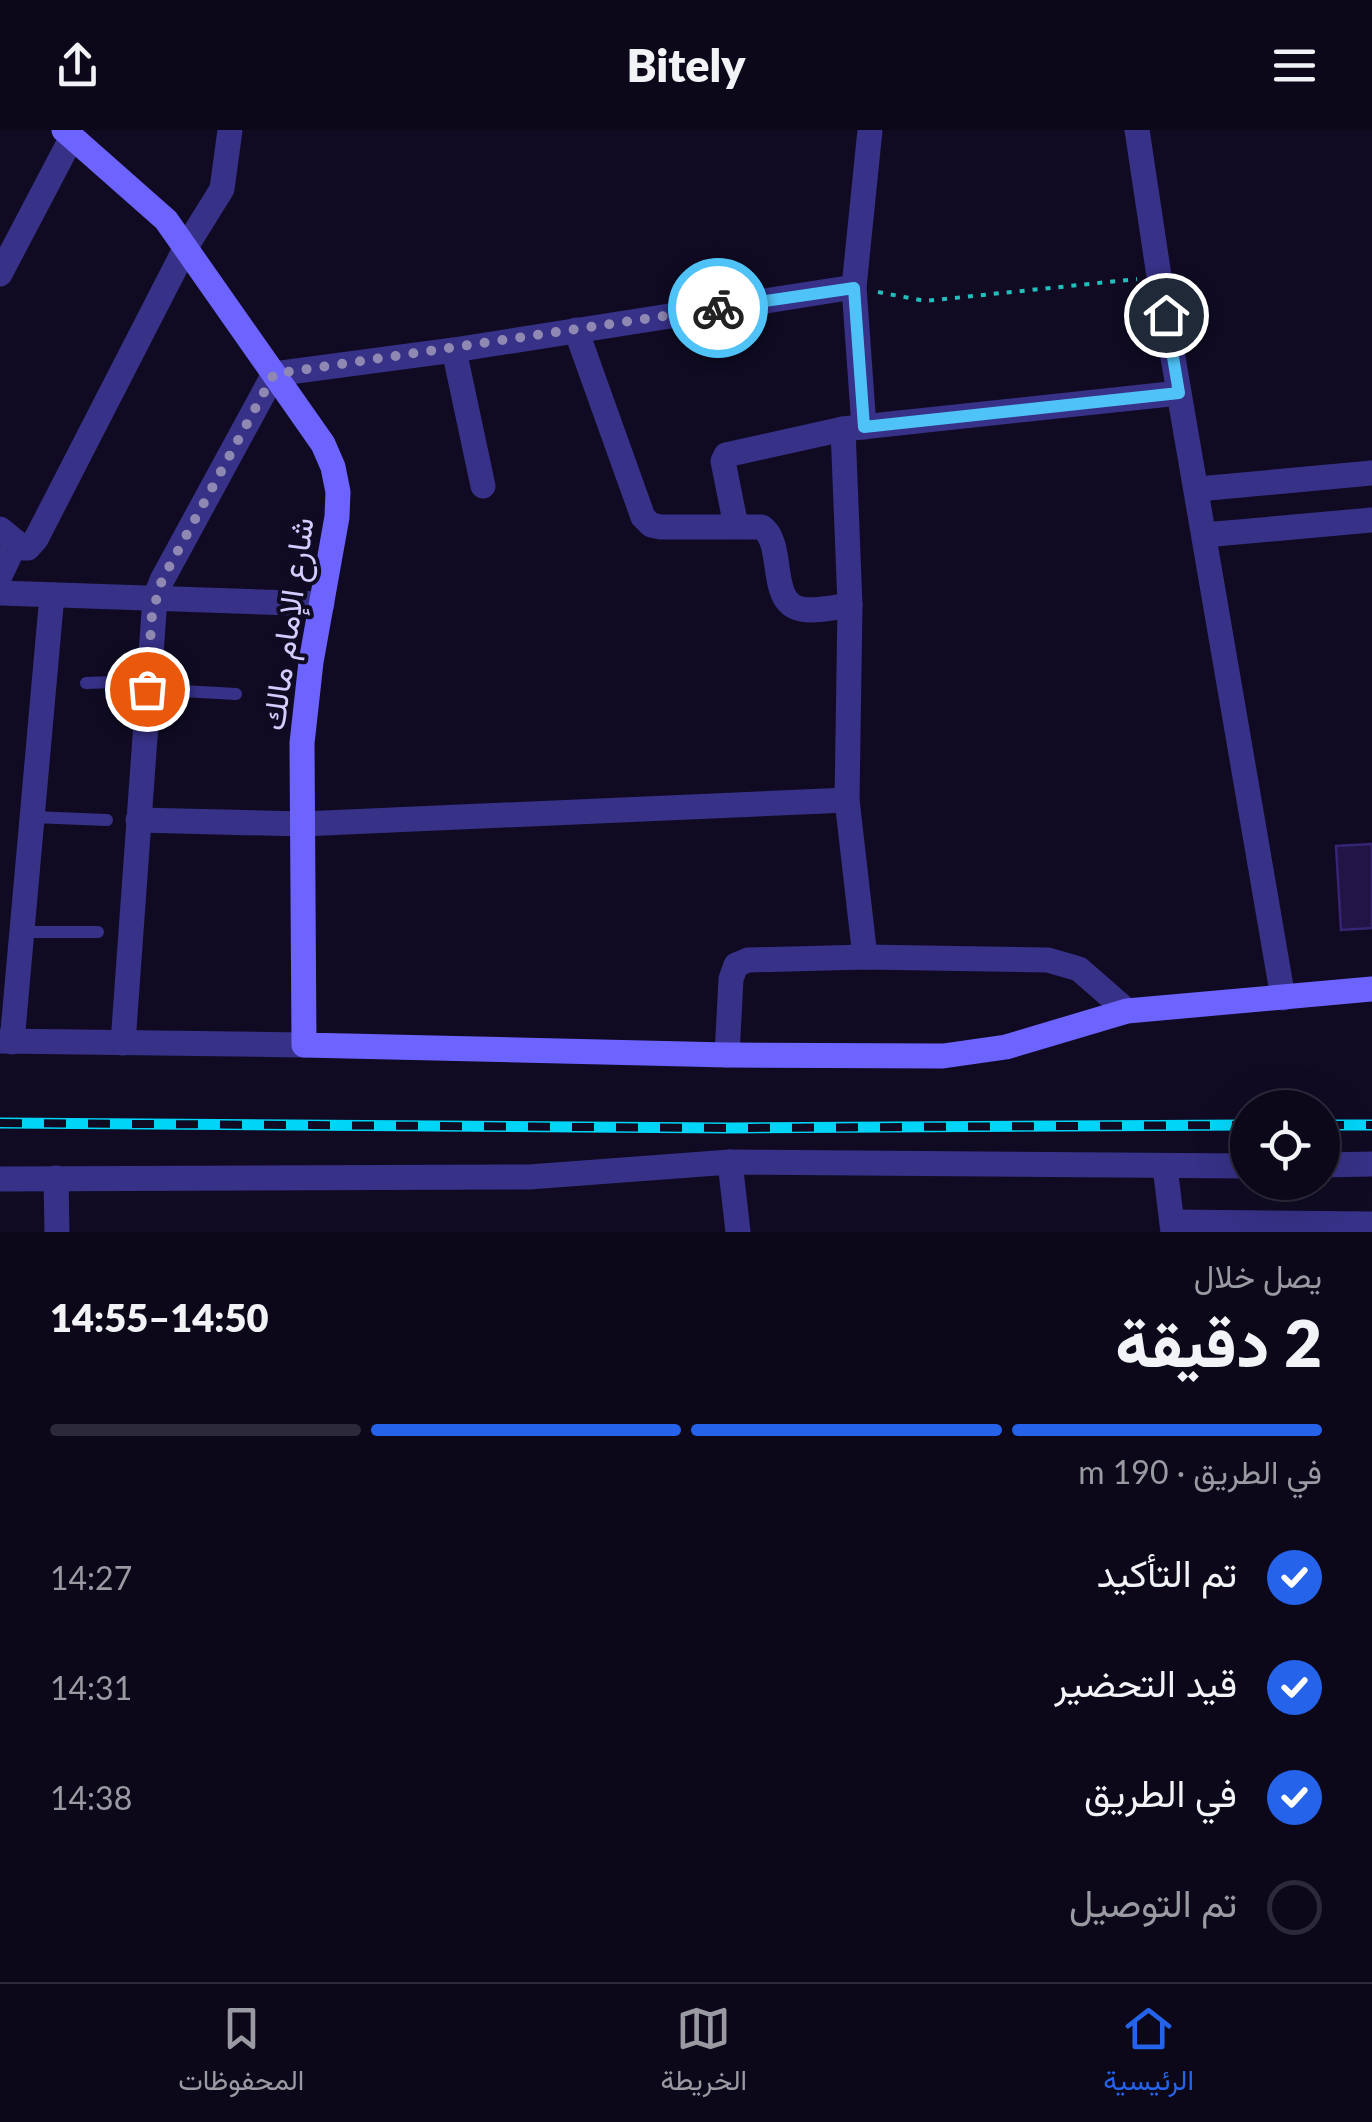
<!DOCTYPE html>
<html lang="ar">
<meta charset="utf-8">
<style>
body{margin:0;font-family:Lato,Vazirmatn,sans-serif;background:#151123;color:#f1f3f6;direction:rtl;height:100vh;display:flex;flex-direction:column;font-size:38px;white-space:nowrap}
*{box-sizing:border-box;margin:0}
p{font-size:32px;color:#9a9aa2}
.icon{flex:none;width:55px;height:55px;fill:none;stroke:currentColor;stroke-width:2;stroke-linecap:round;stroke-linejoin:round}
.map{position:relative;height:1102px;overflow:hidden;direction:ltr}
.side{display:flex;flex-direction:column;background:#0c081a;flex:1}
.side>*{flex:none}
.controls{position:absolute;left:1230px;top:960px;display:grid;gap:20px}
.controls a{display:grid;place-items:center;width:110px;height:110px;border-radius:50%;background:#0c081a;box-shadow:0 10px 40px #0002,0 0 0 2px #2c2939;font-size:50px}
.pin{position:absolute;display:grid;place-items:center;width:85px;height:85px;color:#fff;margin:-42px;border:5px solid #fff;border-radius:50%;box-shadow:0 2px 10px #0007}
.courier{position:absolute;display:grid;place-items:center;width:100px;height:100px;margin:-50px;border:8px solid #4fc3f7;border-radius:50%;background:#fff;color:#222;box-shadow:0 2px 12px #0007}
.head em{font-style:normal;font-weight:800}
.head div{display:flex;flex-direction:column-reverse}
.head{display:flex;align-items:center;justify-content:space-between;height:170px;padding:0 50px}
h1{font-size:65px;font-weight:800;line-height:75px}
.bar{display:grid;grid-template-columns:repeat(4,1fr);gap:15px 10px;align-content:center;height:120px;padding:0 50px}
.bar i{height:12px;border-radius:8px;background:#2c2939}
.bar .on{background:#2563eb}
.bar p{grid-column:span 4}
ol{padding:0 50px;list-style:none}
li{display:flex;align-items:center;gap:30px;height:110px}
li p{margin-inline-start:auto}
li .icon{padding:10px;border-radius:50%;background:#2563eb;color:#fff;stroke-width:4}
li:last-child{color:#9a9aa2}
li i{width:55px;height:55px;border:5px solid #2c2939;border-radius:50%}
header{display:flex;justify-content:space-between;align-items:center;height:130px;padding:0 50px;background:#0c081a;font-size:45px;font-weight:800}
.menu{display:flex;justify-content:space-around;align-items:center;height:140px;border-top:2px solid #2c2939;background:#0c081a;font-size:28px;color:#9a9aa2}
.menu a{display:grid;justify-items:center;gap:5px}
.menu .on{color:#2563eb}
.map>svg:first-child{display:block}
.building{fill:#211545;stroke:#372474;stroke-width:2.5}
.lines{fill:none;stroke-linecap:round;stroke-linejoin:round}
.path{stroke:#21bfbb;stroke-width:4;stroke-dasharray:5 8;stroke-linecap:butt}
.lane{stroke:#373187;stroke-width:12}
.street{stroke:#373187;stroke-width:25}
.secondary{stroke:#6d63ff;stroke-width:25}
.rail-casing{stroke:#00d5f7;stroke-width:11}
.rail{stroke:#100b23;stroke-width:8;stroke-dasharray:22;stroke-linecap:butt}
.done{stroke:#8f88b2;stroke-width:10;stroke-dasharray:0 18}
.route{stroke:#4fc3f7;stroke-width:12}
.labels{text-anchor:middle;stroke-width:8;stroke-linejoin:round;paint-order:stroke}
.street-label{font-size:32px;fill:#d4ccff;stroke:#100b23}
</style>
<header><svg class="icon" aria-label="menu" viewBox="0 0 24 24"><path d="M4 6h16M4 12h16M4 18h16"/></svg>Bitely<svg class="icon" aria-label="share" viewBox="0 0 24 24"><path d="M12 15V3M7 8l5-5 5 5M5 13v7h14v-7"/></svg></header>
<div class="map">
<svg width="1372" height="1102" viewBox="0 0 1372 1102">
<rect width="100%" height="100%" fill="#100b23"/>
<polygon class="building" points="1372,714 1372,798 1341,800 1336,716"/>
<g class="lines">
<polyline class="path" points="878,162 925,171 1137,149"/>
<g class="lane">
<polyline points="86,553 147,551"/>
<polyline points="147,559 236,564"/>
<polyline points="32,687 107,690"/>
<polyline points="22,802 98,802"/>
</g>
<g class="street">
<polyline points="1137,0 1159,146 1283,868"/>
<polyline points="0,144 72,7"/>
<polyline points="854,157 864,297"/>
<path d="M576,200L643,387L651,395L661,397H762C786,415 767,472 801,479C816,482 835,477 850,475"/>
<polyline points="454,220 483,356"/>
<polyline points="1198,359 1372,343"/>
<polyline points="736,396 723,331 726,325 843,299"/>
<polyline points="0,399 23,418 28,418 36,409 186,117 222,59 230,0"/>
<polyline points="1204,405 1372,390"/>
<polyline points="0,446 16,412"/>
<polyline points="0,463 322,474"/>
<polyline points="138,690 302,694 847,670"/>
<polyline points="865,827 847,670 850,475 843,299 1179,263"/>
<polyline points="0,911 304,915"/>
<polyline points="12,912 52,465"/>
<polyline points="123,913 155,468 162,450 274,244 454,220 854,157 870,0"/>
<polyline points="727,925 731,849 736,835 748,830 865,827 1048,830 1079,839 1127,881"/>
<polyline points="730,1032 738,1102"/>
<polyline points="1322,1035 1372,1034"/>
<polyline points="1165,1037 1173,1102"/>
<polyline points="56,1048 57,1102"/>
<polyline points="0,1049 529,1047 730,1032 1248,1036"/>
<polyline points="1172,1092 1372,1094"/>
</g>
<polyline class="secondary" points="64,0 166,90 323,314 333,337 338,362 337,387 311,532 302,613 304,915 727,925 943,926 1006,917 1127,881 1372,859"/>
<g class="rail-casing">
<g id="rail">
<polyline points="0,993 729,998 1248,995"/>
<polyline points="1322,995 1372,995"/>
</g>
</g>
<use href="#rail" class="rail"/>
</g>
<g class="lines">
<polyline class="done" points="147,559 152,484 162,450 274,244 718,178"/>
<polyline class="route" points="718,178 854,158 864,297 1179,263 1166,185"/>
</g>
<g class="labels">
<g class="street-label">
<text transform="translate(288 494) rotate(-82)" y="11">شارع الإمام مالك</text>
</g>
</g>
</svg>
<div class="controls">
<a><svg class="icon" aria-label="locate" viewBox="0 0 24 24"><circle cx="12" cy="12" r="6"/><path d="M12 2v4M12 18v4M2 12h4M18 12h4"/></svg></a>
</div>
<div class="pin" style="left:147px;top:559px;background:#ea580c"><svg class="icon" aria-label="bag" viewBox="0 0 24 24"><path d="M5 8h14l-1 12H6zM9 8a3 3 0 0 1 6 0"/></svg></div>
<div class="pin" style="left:1166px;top:185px;background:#1f2937"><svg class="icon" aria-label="home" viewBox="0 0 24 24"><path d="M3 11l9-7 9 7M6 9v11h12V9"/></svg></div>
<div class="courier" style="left:718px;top:178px"><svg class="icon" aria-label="bike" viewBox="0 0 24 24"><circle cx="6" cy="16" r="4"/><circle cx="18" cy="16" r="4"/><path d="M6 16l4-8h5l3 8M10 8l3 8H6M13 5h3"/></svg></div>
</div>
<section class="side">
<div class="head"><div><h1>2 دقيقة</h1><p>يصل خلال</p></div><em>14:50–14:55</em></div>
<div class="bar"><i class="on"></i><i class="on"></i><i class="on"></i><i></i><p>في الطريق · 190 m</p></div>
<ol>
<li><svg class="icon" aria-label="check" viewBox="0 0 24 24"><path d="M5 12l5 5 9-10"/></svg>تم التأكيد<p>14:27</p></li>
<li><svg class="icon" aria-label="check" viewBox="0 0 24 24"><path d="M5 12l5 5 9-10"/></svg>قيد التحضير<p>14:31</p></li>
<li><svg class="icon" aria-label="check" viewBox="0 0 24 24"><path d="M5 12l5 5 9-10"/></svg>في الطريق<p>14:38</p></li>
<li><i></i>تم التوصيل</li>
</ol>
</section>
<nav class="menu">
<a class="on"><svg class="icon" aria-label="home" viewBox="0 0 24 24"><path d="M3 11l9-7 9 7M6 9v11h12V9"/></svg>الرئيسية</a>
<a><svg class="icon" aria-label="map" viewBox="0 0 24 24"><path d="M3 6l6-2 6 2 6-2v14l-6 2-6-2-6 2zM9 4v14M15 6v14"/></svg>الخريطة</a>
<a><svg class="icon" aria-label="saved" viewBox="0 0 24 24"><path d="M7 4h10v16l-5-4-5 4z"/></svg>المحفوظات</a>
</nav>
